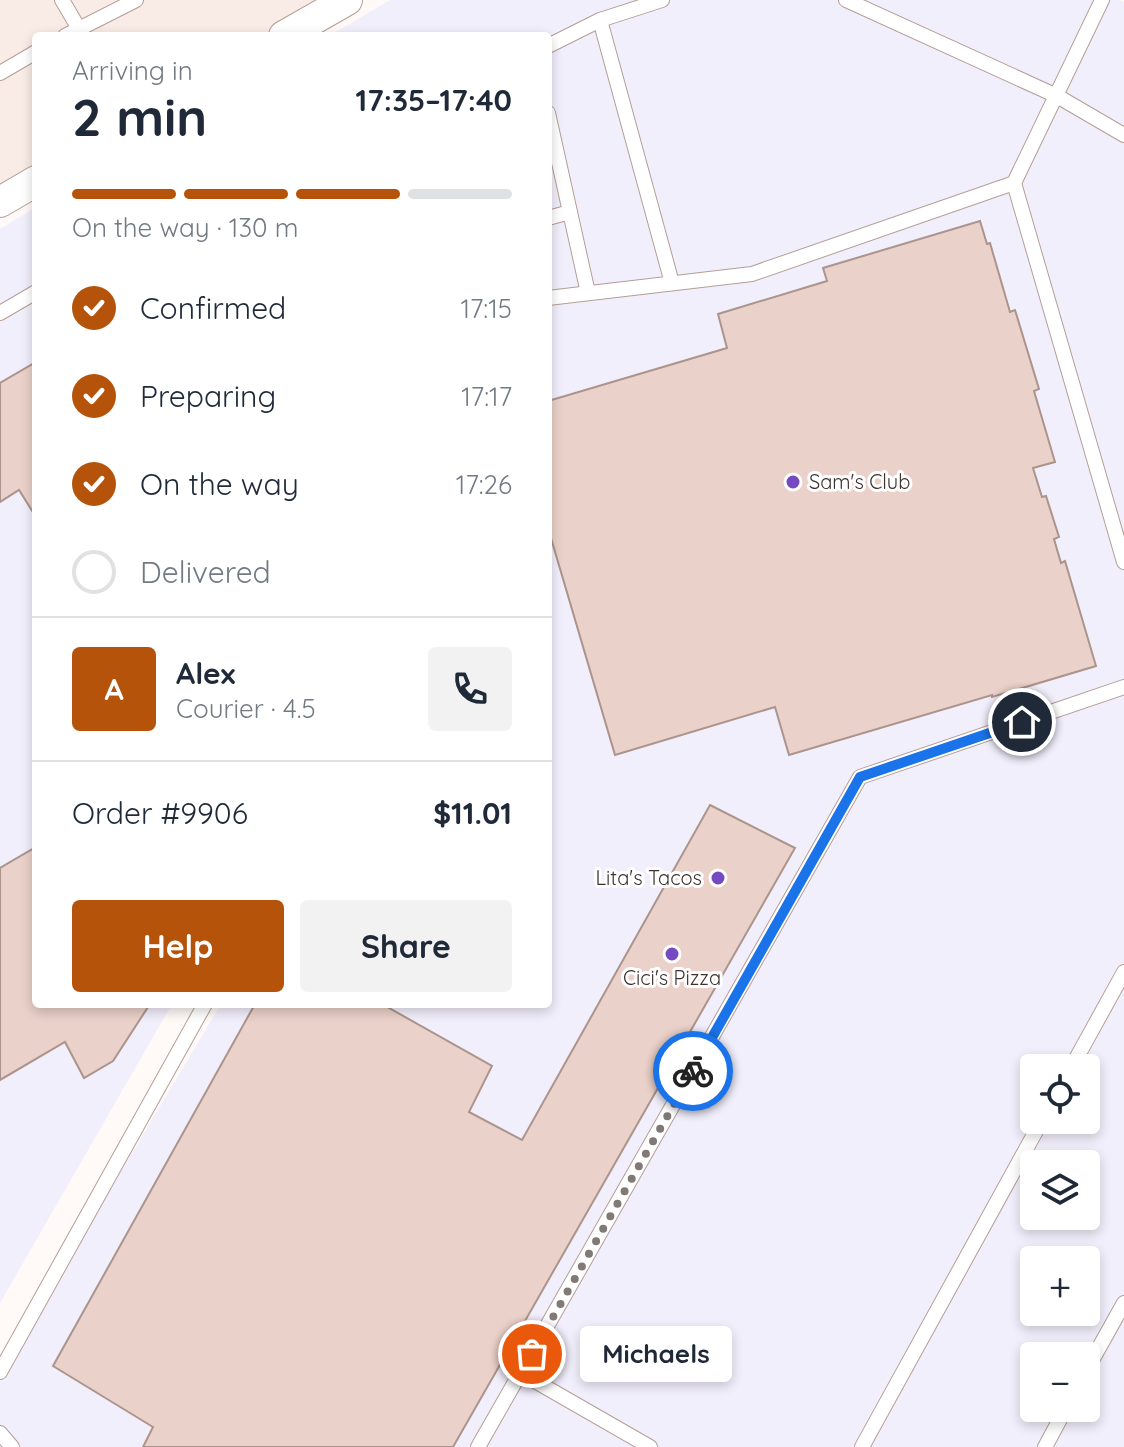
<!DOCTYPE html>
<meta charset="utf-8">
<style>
body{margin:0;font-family:Quicksand,sans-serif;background:#f2f2f3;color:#1f2937;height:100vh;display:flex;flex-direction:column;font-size:30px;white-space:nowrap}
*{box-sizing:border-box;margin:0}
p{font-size:26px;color:#747a83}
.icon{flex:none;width:44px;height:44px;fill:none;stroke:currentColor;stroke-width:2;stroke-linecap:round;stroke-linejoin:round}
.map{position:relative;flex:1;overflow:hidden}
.drawer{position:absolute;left:32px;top:32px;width:520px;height:976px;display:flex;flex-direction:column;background:#fff;border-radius:8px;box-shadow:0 4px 12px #0003}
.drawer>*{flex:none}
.tools{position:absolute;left:1020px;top:1054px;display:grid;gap:16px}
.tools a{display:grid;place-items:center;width:80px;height:80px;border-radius:8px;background:#fff;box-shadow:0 4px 12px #0003;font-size:40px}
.pin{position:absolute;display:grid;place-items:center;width:68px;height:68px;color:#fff;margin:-34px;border:4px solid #fff;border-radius:50%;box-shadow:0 2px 8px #0007}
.courier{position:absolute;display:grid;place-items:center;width:80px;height:80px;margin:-40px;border:6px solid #1a73e8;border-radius:50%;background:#fff;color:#222;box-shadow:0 2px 10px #0007}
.bubble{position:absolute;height:56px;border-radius:8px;background:#fff;box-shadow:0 4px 12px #0003;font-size:26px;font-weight:700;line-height:56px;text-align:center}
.headline em{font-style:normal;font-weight:700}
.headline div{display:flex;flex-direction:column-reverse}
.headline{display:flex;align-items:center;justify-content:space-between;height:136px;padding:0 40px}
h1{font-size:52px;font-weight:700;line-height:60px}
.bar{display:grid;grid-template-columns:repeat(4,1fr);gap:12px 8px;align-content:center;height:96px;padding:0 40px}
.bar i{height:10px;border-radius:6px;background:#e0e1e3}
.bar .active{background:#b45309}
.bar p{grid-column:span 4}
.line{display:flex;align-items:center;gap:20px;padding:0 40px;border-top:2px solid #e0e1e3}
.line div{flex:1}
.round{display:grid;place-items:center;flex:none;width:84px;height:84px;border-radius:8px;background:#f2f2f3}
ol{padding:0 40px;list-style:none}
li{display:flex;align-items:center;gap:24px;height:88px}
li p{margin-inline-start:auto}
li .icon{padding:8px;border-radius:50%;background:#b45309;color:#fff;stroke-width:4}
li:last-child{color:#747a83}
li i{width:44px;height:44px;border:4px solid #e0e1e3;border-radius:50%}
.primary-button{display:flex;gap:16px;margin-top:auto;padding:16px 40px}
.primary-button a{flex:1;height:92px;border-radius:8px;background:#b45309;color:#fff;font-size:32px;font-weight:700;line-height:92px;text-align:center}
.primary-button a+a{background:#f2f2f3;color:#1f2937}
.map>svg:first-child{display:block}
.commercial{fill:#f2effc;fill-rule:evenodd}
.built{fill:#f9ece7}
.building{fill:#ead1c9;stroke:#ab948c;stroke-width:2}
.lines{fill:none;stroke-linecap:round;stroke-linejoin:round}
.lane-casing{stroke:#b59e96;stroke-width:16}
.street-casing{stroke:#b59e96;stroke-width:32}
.lane{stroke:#fff;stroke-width:14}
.street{stroke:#fff;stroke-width:30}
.done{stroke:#807976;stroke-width:8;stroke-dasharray:0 14.4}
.route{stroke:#1a73e8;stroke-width:10}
.poi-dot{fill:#7449c2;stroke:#fff;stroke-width:3}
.labels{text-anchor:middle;stroke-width:6;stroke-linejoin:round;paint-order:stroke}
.poi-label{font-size:20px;fill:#3c3330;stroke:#fff;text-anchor:start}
</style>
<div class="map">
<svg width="1124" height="1447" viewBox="0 0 1124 1447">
<rect width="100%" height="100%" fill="#fffaf8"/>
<g class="commercial">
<path d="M390,0H1120L1124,2V1447H0V1374L221,1004H548V36H329ZM1034,1068H1086V1120H1034ZM1034,1164H1086V1216H1034ZM1034,1260H1086V1312H1034ZM1034,1356H1086V1408H1034Z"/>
<polygon points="36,207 36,1004 172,1004 0,1303 0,229"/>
</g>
<polygon class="built" points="0,0 347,0 284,36 36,36 36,181 0,202"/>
<g class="building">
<polygon points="980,221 987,244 990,243 1010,312 1015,310 1039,389 1034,391 1055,462 1033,468 1042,497 1046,496 1059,537 1054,539 1061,563 1065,561 1096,666 992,697 992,695 789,755 775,707 615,755 548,528 548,401 727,348 718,314 827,281 823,268"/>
<polygon points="36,362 36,517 19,490 0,502 0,383"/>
<polygon points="710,805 795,848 453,1447 143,1447 153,1427 53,1366 255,1004 382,1004 492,1066 469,1112 522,1140"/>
<polygon points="36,847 36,1004 150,1004 113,1061 84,1078 65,1042 0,1080 0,868"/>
</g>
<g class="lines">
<g class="lane-casing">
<g id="lane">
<polyline points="62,0 82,34"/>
<polyline points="846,0 1057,96 1124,135"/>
<polyline points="600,20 672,283"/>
<polyline points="65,36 136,0"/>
<polyline points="548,46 600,20 662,0"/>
<polyline points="0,73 36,52"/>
<polyline points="548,113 588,293"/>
<polyline points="1014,183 1124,562"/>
<polyline points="548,218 570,212"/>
<polyline points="548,298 752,274 1014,183 1102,0"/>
<polyline points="0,313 36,292"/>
<polyline points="1071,1068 1124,972"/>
<polyline points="1086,1371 1124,1303"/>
<polyline points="0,1372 205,1004"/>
<polyline points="521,1373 650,1447"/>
<polyline points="0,1433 12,1447"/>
<polyline points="478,1447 860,777 1124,687"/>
<polyline points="862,1447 1042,1120"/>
<polyline points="1045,1447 1066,1408"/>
</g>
</g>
<g class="street-casing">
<g id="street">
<polyline points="284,36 347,0"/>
<polyline points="0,202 36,181"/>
</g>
</g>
<use href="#lane" class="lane"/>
<use href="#street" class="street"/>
</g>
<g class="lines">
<polyline class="done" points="532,1354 693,1071"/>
<polyline class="route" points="693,1071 860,777 1022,722"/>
</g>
<g class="poi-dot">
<circle cx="793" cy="482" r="8"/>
<circle cx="718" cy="878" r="8"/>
<circle cx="672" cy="954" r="8"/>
</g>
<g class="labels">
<g class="poi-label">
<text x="809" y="489">Sam's Club</text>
<text x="702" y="885" text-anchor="end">Lita's Tacos</text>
<text x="672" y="985" text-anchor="middle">Cici's Pizza</text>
</g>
</g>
</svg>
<div class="tools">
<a><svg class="icon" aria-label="locate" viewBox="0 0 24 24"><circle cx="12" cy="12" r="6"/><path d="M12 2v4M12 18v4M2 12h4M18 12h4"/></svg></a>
<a><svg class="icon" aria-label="layers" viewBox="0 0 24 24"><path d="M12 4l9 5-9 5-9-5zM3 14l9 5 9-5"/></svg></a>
<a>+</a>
<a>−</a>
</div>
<div class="pin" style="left:532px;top:1354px;background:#ea580c"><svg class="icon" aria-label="bag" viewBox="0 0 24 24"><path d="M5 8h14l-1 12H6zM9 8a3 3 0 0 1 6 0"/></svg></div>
<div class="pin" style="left:1022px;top:722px;background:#1f2937"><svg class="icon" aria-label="home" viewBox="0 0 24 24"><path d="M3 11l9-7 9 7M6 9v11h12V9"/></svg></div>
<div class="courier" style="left:693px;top:1071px"><svg class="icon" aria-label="bike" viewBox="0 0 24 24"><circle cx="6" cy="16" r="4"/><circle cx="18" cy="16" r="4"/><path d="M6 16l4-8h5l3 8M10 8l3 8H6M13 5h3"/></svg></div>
<div class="bubble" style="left:580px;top:1326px;width:152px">Michaels</div>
<section class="drawer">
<div class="headline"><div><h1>2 min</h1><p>Arriving in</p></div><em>17:35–17:40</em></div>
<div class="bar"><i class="active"></i><i class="active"></i><i class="active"></i><i></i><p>On the way · 130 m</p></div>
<ol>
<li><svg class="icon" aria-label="check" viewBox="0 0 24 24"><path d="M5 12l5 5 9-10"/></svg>Confirmed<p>17:15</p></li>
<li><svg class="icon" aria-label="check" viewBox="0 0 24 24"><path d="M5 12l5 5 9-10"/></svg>Preparing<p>17:17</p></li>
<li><svg class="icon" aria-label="check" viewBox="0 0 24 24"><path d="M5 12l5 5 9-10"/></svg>On the way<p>17:26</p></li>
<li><i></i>Delivered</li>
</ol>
<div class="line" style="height:144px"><b class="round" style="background:#b45309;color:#fff">A</b><div><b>Alex</b><p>Courier · 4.5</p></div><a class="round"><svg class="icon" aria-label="phone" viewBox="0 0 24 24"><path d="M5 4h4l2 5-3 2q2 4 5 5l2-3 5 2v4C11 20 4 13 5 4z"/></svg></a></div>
<div class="line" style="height:104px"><div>Order #9906</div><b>$11.01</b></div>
<div class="primary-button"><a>Help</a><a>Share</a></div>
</section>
</div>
